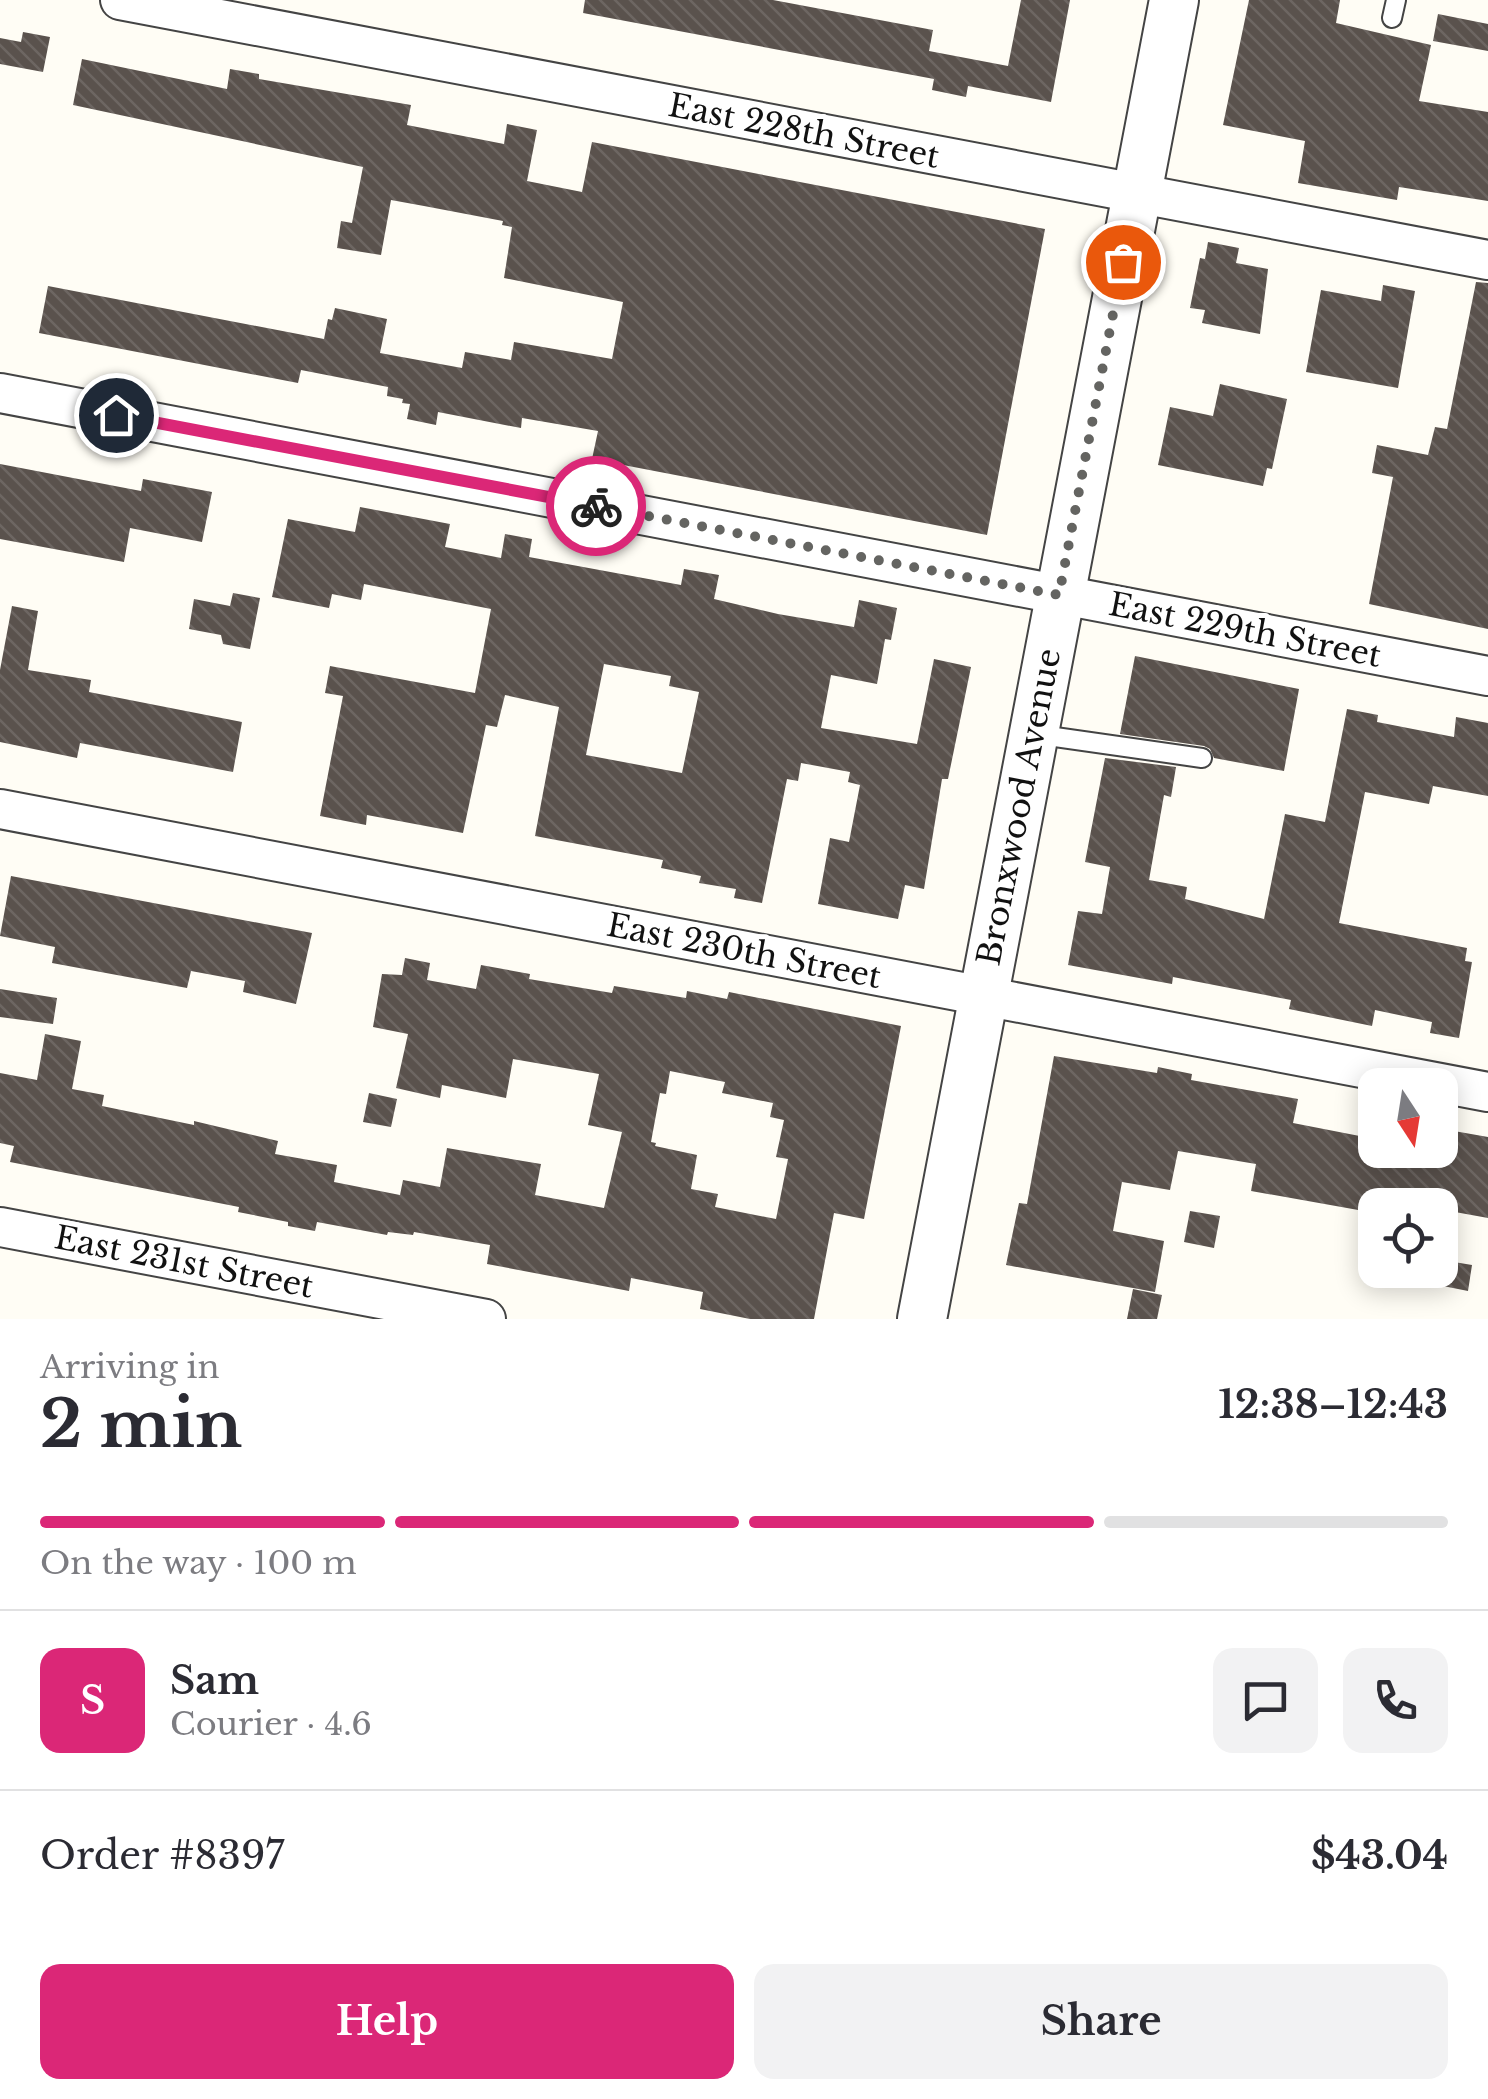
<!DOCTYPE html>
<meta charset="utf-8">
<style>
body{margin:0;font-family:"Libre Baskerville",serif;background:#f2f2f3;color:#2b2b33;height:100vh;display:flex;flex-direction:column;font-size:38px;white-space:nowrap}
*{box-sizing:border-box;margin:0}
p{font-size:32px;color:#7c7c81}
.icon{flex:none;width:55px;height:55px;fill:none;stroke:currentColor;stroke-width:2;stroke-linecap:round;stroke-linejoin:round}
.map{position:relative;height:1319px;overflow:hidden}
.sheet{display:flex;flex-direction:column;background:#fff;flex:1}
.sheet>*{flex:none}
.needle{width:65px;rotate:168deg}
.tools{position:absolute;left:1358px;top:1068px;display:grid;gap:20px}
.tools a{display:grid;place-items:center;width:100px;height:100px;border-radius:20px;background:#fff;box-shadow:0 5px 25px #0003;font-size:50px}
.pin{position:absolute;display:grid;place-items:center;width:85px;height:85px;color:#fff;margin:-42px;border:5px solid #fff;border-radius:50%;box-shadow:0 2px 10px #0007}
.courier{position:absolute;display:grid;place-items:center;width:100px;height:100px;margin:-50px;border:8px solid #db2777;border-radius:50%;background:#fff;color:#222;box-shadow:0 2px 12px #0007}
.head em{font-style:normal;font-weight:800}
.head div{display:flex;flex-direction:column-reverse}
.head{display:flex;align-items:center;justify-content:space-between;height:170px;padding:0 40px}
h1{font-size:65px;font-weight:800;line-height:75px}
.bar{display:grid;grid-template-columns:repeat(4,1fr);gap:15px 10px;align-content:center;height:120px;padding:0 40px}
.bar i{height:12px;border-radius:8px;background:#e1e1e2}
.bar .selected{background:#db2777}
.bar p{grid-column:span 4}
.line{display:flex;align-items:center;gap:25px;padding:0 40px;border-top:2px solid #e1e1e2}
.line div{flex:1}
.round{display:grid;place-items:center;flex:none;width:105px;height:105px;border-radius:20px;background:#f2f2f3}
.cta{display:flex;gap:20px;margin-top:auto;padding:20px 40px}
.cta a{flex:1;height:115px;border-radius:20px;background:#db2777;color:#fff;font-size:40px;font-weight:800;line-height:115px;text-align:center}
.cta a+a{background:#f2f2f3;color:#2b2b33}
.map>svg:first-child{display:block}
.building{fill:url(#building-back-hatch);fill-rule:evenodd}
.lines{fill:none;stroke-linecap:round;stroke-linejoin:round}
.service-casing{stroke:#444;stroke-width:22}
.minor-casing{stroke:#444;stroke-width:42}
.tertiary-casing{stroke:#444;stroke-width:52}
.service{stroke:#fff;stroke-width:18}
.minor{stroke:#fff;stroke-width:38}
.tertiary{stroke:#fff;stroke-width:48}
.done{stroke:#646461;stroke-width:10;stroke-dasharray:0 18}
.route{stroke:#db2777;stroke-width:12}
.labels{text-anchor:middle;stroke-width:10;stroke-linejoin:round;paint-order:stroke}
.street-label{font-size:32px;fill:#111;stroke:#fff}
</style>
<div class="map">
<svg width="1488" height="1319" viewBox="0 0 1488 1319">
<defs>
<pattern id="building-back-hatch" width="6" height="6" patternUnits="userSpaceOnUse" patternTransform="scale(2.5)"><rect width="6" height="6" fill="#5a524d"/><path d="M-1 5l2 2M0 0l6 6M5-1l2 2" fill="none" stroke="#6d6662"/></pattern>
</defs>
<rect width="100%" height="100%" fill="#fffdf5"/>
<g class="building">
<polygon points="585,0 773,0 933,30 929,51 1008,66 1021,0 1070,0 1051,102 968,86 966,97 932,90 934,79 583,13"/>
<polygon points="1249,0 1340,0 1336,23 1431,45 1419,101 1488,112 1488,201 1399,187 1397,200 1298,183 1305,141 1223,125"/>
<polygon points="1438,14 1488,24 1488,51 1433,41"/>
<polygon points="23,32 50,37 43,72 0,64 0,38 21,42"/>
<polygon points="82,59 227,89 230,69 259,74 259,79 411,105 407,125 504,144 507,124 537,130 527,181 582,192 592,142 1045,229 987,535 592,459 598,431 522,418 521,428 438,412 436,425 407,419 410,404 402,403 403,399 387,396 388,387 301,370 298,383 39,333 48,286 324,339 328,319 332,320 335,308 387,319 380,353 462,368 465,352 511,360 514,342 612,359 623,302 504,278 512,227 502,225 503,221 424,206 391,200 381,255 337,248 341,221 352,223 363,167 73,105"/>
<polygon points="1208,242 1239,248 1236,263 1268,269 1260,334 1202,323 1205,310 1190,308 1200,258 1205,259"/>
<polygon points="1476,282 1488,283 1488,629 1369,604 1393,477 1372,473 1377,445 1428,455 1435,427 1447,429"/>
<polygon points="1383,285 1415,291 1398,388 1306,372 1321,290 1381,301"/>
<polygon points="1220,384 1287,399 1272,469 1267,468 1263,486 1158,465 1170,407 1213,416"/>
<polygon points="0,464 141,491 143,479 212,492 202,542 130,528 124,562 0,539"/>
<path d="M360,507L450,524L445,547L471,552L501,558L505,534L532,539L529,557L681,585L684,569L719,575L714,599L778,614L854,627L859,600L897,608L891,640L885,639L877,684L831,675L821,728L917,744L934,659L971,667L948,779H942L924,889L905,885L898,919L818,904L830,838L849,842L860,785L848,782L850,772L801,763L798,781L787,779L762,903L734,898L736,889L699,883L701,876L661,868L663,860L535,836L559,707L505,695L497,727L486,725L463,833L367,815L366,825L320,816L343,696L325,693L330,666L475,693L491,609L364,584L361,600L332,594L329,608L272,597L288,519L355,532ZM604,664L671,676L669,686L699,692L682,773L586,755Z"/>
<polygon points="233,593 260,598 250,649 223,644 221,635 189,629 194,599 230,606"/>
<polygon points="12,606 38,611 28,670 91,680 89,692 242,722 233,772 80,743 77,758 0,742 0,670"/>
<polygon points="1135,656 1299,689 1284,771 1214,758 1210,749 1204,746 1120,734"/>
<polygon points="1347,709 1378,715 1377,722 1454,737 1456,717 1488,723 1488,796 1433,786 1429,804 1365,792 1339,923 1467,948 1465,961 1472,962 1459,1038 1430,1033 1432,1022 1375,1010 1372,1026 1289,1009 1291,1000 1173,977 1172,984 1068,965 1078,911 1102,914 1110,867 1085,862 1105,758 1176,767 1171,797 1164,795 1149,880 1187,887 1185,899 1264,919 1285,814 1325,822"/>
<polygon points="11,876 312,933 296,1004 243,992 245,981 191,971 187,988 52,963 55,947 0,936"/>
<path d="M405,958L430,963L427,980L476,989L481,965L530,974L529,979L612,993L614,986L686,998L687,991L727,999L729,992L901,1026L864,1219L834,1213L814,1319H750L700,1309L703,1292L631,1278L629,1291L487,1264L490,1245L414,1232L413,1235L388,1232L387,1235L317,1222L315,1231L288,1226V1222L238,1212L239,1207L10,1162L14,1146L0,1143V1073L37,1080L45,1034L81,1041L72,1089L104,1095L102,1106L194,1125V1121L278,1141L275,1154L337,1165L334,1182L400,1195L403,1180L440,1187L447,1148L541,1164L535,1195L604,1208L622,1132L588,1125L599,1074L513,1059L506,1098L442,1085L440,1098L396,1088L408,1034L373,1027L382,974L402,975ZM670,1071L725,1082L722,1093L773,1103L770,1117L784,1120L776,1157L788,1159L776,1219L715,1207L718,1194L691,1189L697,1155L655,1146L656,1143L651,1142L660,1093L666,1094Z"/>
<polygon points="0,989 57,998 53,1024 0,1017"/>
<polygon points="1054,1056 1157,1073 1158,1067 1192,1074 1191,1080 1298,1099 1293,1123 1375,1139 1375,1150 1450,1150 1454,1131 1488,1137 1488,1218 1444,1210 1446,1205 1375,1205 1375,1213 1251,1191 1256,1164 1178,1151 1170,1190 1122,1182 1113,1231 1164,1241 1155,1292 1006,1265 1019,1203 1027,1204"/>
<polygon points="369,1093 397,1099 391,1127 363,1122"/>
<polygon points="1190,1211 1220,1216 1214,1248 1184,1242"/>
<polygon points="1448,1261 1472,1265 1468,1291 1443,1286"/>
<polygon points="1133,1289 1162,1295 1157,1319 1127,1319"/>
</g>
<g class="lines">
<g class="service-casing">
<g id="service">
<polyline points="1392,18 1396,0"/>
<polyline points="1034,734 1202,758"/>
</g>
</g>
<g class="minor-casing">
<g id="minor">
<polyline points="120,0 1488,260"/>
<polyline points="0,393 1488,676"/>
<polyline points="0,809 1488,1092"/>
<polyline points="0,1227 486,1319"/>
</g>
</g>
<g class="tertiary-casing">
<polyline id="tertiary" points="922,1319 1174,0"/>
</g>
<use href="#service" class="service"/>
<use href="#minor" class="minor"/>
<use href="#tertiary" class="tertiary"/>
</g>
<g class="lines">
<polyline class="done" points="596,506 1059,595 1123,262"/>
<polyline class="route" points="116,415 596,506"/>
</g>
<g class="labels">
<g class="street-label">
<text transform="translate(804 131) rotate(11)" y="11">East 228th Street</text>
<text transform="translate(1245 630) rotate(11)" y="11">East 229th Street</text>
<text transform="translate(1019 807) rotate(-79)" y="11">Bronxwood Avenue</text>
<text transform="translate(744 951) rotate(11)" y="11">East 230th Street</text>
<text transform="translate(184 1262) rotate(11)" y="11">East 231st Street</text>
</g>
</g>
</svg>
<div class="tools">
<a><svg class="needle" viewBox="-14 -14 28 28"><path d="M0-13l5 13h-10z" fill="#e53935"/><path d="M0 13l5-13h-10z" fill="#7c7c81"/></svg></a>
<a><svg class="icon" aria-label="locate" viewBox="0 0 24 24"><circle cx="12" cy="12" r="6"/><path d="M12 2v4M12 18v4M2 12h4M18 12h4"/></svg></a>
</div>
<div class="pin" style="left:1123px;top:262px;background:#ea580c"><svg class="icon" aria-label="bag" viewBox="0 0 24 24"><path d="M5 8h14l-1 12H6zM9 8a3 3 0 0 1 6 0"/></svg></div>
<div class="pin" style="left:116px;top:415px;background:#1f2937"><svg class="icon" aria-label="home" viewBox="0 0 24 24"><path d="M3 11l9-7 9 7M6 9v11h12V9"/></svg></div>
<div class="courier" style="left:596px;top:506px"><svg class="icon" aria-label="bike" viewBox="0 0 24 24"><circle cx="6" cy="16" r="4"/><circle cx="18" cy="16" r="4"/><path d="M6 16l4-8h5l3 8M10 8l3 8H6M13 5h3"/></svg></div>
</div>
<section class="sheet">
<div class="head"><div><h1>2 min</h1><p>Arriving in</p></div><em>12:38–12:43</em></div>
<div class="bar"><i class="selected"></i><i class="selected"></i><i class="selected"></i><i></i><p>On the way · 100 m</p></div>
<div class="line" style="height:180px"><b class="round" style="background:#db2777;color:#fff">S</b><div><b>Sam</b><p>Courier · 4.6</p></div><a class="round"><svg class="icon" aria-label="chat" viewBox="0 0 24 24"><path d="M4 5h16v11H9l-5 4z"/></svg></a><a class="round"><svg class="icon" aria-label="phone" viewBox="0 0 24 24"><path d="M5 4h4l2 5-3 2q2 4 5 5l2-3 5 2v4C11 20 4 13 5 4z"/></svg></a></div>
<div class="line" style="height:130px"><div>Order #8397</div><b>$43.04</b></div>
<div class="cta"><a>Help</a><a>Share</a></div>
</section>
